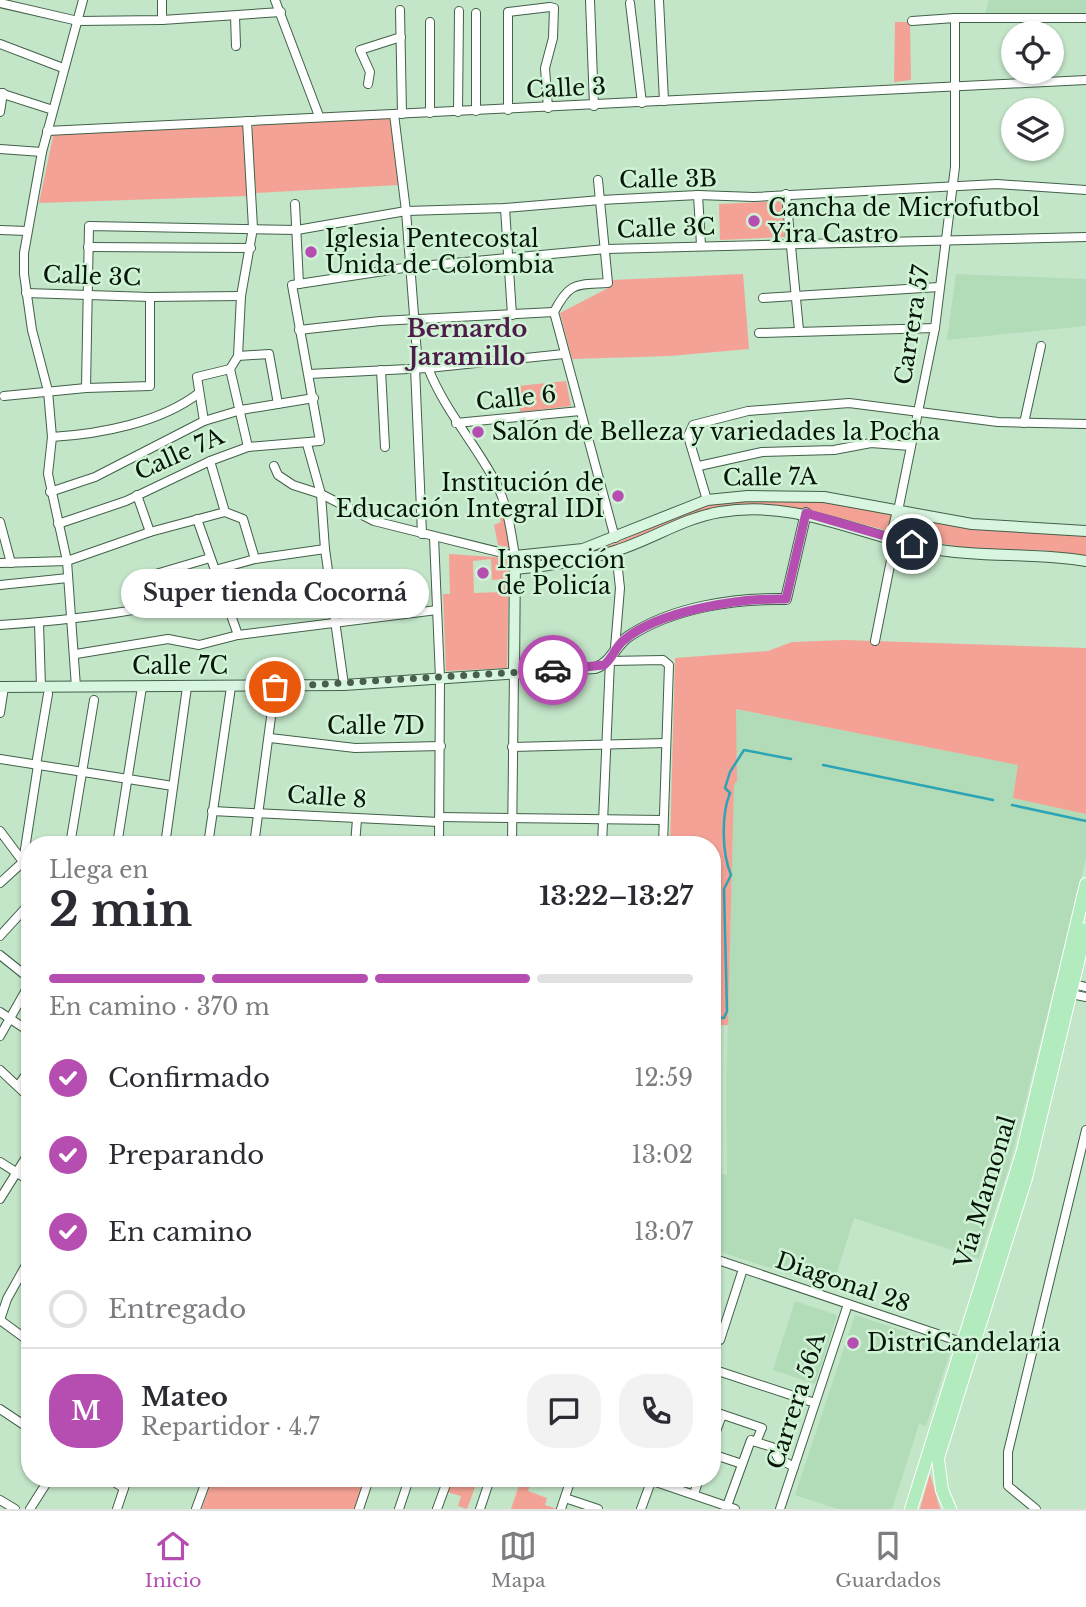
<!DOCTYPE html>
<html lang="es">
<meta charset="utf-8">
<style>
body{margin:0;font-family:"Libre Baskerville",serif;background:#f2f2f3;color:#2b2b33;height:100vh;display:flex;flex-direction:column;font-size:26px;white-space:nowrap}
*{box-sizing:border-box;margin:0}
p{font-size:23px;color:#7c7c81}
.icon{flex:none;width:38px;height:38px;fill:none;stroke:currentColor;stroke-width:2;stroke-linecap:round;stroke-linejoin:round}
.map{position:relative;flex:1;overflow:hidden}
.details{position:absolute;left:21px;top:836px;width:700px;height:651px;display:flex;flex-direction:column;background:#fff;border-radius:28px;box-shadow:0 2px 5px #0004}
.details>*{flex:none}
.buttons{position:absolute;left:1001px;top:21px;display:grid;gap:14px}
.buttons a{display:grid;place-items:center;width:63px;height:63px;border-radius:50%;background:#fff;box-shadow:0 2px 5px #0004;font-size:35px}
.pin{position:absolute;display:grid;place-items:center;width:60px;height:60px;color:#fff;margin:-30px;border:4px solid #fff;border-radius:50%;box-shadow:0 2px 7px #0007}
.courier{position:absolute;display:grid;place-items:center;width:70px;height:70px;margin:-35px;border:5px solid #b64eb1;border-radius:50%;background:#fff;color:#222;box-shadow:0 2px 9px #0007}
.bubble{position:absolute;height:49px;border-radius:24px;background:#fff;box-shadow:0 2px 5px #0004;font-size:23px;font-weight:700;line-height:49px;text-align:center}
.headline em{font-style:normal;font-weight:700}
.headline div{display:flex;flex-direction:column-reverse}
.headline{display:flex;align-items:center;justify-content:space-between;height:119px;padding:0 28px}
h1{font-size:46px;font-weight:700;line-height:52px}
.bar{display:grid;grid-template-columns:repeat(4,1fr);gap:10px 7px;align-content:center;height:84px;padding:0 28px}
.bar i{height:9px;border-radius:5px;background:#e1e1e2}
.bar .current{background:#b64eb1}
.bar p{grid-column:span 4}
.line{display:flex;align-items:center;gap:18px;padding:0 28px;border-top:2px solid #e1e1e2}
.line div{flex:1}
.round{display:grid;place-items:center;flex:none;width:74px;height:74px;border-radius:28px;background:#f2f2f3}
ol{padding:0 28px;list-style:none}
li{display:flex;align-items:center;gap:21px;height:77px}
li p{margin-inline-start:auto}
li .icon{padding:7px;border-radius:50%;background:#b64eb1;color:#fff;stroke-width:4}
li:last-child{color:#7c7c81}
li i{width:38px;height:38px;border:4px solid #e1e1e2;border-radius:50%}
.menu{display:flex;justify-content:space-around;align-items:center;height:98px;border-top:2px solid #e1e1e2;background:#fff;font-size:19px;color:#7c7c81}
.menu a{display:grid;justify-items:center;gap:4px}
.menu .current{color:#b64eb1}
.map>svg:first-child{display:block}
.built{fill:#b2dbb8}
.green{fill:#f4a295;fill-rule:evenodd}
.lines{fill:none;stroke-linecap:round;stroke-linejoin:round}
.stream{stroke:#2da4b6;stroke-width:2.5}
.street-casing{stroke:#426148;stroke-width:10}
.secondary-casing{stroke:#426148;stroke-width:12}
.primary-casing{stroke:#fff;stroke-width:14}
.street{stroke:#fff;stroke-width:8}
.secondary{stroke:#d8f5df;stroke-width:10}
.primary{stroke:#b2ebbe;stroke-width:12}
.done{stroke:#495e4d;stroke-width:7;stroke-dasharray:0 12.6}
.route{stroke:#b64eb1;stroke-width:9}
.poi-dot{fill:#b64eb1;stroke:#d0f3d5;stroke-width:2.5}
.labels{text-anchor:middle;stroke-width:5;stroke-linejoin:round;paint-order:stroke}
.street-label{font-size:23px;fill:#08150b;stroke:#d0f3d5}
.poi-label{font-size:23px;fill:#08150b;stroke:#d0f3d5;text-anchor:start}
.neighbourhood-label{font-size:24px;font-weight:bold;fill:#4e1c4b;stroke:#d0f3d5}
</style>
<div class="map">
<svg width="1086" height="1509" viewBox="0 0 1086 1509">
<rect width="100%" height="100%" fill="#c3e5c8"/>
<g class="built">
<polygon points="989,0 1086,0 1086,14 985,13"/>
<polygon points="956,274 1086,279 1086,326 947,340"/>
<polygon points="735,709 1019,765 1014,798 1086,814 1086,859 1009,1167 979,1259 854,1218 832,1288 712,1249 715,1217 712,1216 712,1191 718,1173 727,1175 726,1089 734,784 737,782"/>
<polygon points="795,1301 837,1315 815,1384 773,1370"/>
<polygon points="855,1315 918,1336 917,1340 950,1352 926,1426 919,1424 892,1509 838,1509 795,1495"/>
</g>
<g class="green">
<polygon points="895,22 910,22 911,80 894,82"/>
<polygon points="390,117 398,185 256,193 251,133 254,125"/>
<polygon points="234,124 243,125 248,196 39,203 54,132"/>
<polygon points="783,201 785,237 720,240 719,204"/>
<polygon points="743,274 749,349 670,356 572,359 560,313 612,286 613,280"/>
<polygon points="566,381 571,406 520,412 518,386"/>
<polygon points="758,499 807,500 893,513 888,531 807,509 758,507 711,511 612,549 523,566 522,563 611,545 709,504"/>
<polygon points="502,507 509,548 498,545 494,525 501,522 496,508"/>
<polygon points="905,515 1086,535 1086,556 1042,550 968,549 903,535"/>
<path d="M449,554L509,558L507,668L446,671L443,594H450ZM491,559L492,580L505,579L503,592L474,593L473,561Z"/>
<polygon points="844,640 1086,648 1086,814 1013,798 1018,765 736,709 737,782 734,784 728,1025 714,1026 712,1057 712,845 670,845 675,658 768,651 792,642"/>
<polygon points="930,1474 940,1509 920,1509"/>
<polygon points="212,1479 365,1479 354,1509 202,1509"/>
<polygon points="452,1479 478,1479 467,1509 458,1506 461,1496 447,1492"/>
<polygon points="521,1479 532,1479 528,1491 547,1498 545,1505 557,1509 511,1509"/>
</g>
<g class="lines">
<g class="stream">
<polyline points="823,765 993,800"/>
<polyline points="1012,805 1086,821"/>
<path d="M712,1017L724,1018L727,1011L724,889L731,875C722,854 721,815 730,793L725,788L730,772L744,750L791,759"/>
</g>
<g class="street-casing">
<g id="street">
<polyline points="275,0 319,116"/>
<polyline points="590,0 594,106"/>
<polyline points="659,0 664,101"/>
<polyline points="0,3 78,21 162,20 281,12"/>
<polyline points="630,3 642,103"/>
<polyline points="400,10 402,114"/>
<polyline points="235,16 236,46"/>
<polyline points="162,20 162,0"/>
<polyline points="912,21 955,18 1086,18"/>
<polyline points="0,44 63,68"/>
<polyline points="368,84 370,72 360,50 401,37"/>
<polyline points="0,93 53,110"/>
<polyline points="508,110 508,12 550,7 554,8 553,38 545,68 548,108"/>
<polyline points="476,111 476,13"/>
<polyline points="0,112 3,93"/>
<polyline points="458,112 459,11"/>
<polyline points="430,113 430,22"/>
<polyline points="394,114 406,211 418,367"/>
<polyline points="247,121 253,228 241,296 238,356 230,369 248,447"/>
<polyline points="47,131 1086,80"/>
<polyline points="0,149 42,152"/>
<path d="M598,180L608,283C576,285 570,281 554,312L615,538"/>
<polyline points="786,194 799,330"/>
<polyline points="698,195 701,245"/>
<polyline points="295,204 299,284"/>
<polyline points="505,208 512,315"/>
<polyline points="0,230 27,231"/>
<polyline points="88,247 251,248"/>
<polyline points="26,293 150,297 241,296"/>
<polyline points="763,298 939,287"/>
<polyline points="299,330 380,321 554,312"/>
<polyline points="759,333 935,328"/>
<polyline points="238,356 269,354 278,404"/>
<polyline points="415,367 422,534"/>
<polyline points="381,370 385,447"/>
<polyline points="309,374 428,368 564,354"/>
<polyline points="86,388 89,226 297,230 406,211 505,208 601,200 698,195 754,197 997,184 1086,190"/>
<polyline points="4,396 86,388 150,386 150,297"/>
<polyline points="204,421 197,377 230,369"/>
<polyline points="456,423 580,411"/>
<polyline points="1024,423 1041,346"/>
<path d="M52,437C100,434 160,423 199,393"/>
<polyline points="307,444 321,494 325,549 344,685"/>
<polyline points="210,461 225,512"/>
<path d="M274,466L278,475L293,485L321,494L374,521L515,556C511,532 508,506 496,483C475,443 445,411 428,368"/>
<polyline points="699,466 762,452 834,450 871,443 910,446"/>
<polyline points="50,492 95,477 204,421 241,410 314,398"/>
<polyline points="137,495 150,532"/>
<polyline points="707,500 688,436 693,425 748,411 849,403 998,422 1086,424"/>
<polyline points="898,511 935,328 955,167 955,18"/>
<polyline points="197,519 238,635"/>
<polyline points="0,522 11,563"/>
<polyline points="58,524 126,501 210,461 248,447 320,441 292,285 410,267 606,249 1086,237"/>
<polyline points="434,537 440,678 439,845"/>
<polyline points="0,563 67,561 150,532 225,512 243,519 255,559"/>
<polyline points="215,570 255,559 325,549"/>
<polyline points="0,585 68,578"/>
<polyline points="158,608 149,576 210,558"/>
<polyline points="39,623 41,687"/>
<path d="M0,625C76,620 149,611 222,591"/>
<polyline points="875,641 895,540"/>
<polyline points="615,648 620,588 616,551"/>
<polyline points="76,654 168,639 199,645 238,635 437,610"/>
<polyline points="76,687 67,561 48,474 52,437 48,391 32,330 24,274 24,253 42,152 83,0"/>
<polyline points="0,713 4,687"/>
<polyline points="270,738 355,748 441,746"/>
<polyline points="512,747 666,743"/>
<polyline points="0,759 173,786"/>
<polyline points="36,765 48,694"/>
<polyline points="212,811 439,822"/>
<polyline points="439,817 663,820"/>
<polyline points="0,831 30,871"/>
<polyline points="70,845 94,700"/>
<polyline points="117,845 142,687"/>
<polyline points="165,845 187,687"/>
<polyline points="208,845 231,687"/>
<polyline points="254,845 275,687"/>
<polyline points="355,845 357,819"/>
<polyline points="512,845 514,672"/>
<polyline points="602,845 610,661 663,660 669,665 663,845"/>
<polyline points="0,883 23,862 38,765"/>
<polyline points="0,936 30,903"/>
<polyline points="0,955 30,979"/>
<polyline points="1073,984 1086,987"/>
<polyline points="1071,994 1086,997"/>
<polyline points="0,1012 30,1032"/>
<polyline points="0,1036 30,983"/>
<polyline points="0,1070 30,1098"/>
<polyline points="18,1086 30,1069"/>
<polyline points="0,1162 30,1181"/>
<polyline points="0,1199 30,1151"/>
<polyline points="712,1258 961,1342"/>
<polyline points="0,1320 7,1299 30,1258"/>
<polyline points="0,1320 30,1342"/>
<polyline points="720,1340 743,1269"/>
<polyline points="712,1369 815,1403"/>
<polyline points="0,1409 30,1429"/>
<polyline points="712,1411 762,1428 756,1442 751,1440 727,1506"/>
<polyline points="712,1442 722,1415"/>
<polyline points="756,1442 772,1447 778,1458 794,1467"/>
<polyline points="712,1454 742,1464"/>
<polyline points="109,1479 124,1488"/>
<polyline points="647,1479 735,1509"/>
<polyline points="694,1494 699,1479"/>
<polyline points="565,1498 598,1509"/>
<polyline points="0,1500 15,1509"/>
<polyline points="30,1509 49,1479"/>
<polyline points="117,1509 127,1479"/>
<polyline points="196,1509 207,1479"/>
<polyline points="359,1509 369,1479"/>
<polyline points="399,1509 409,1479"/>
<polyline points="437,1509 448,1479"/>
<polyline points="480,1509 490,1479"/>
<polyline points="561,1509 571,1479"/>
<polyline points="641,1509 652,1479"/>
<polyline points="780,1509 848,1304"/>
<polyline points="1036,1509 1008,1486 1008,1452 1086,1130"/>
</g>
</g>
<g class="secondary-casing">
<g id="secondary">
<polyline points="891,539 898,511"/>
<path d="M516,569C550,565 583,561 615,551C651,540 683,518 720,512C798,499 859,536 933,549C983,558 1035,552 1086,561"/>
<polyline points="514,672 515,556 583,549 707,500 748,496 824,497 972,524 1086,531"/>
<path d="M0,687L344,685L595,668C613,662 614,646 629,636C673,607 735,598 786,599L806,513"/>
</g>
</g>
<g class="primary-casing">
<g id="primary">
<polyline points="911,1509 1023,1150 1086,884"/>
<polyline points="950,1509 942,1490 938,1458 1026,1178 1086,929"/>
</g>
</g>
<use href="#street" class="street"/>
<use href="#secondary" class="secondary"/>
<use href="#primary" class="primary"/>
</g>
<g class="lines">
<polyline class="done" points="275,687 553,670"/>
<path class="route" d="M553,670L604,665C613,658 615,647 624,640C660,610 740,598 786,599L806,513L912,544"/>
</g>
<g class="poi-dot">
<circle cx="754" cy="221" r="7"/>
<circle cx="311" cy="252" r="7"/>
<circle cx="478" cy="432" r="7"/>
<circle cx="618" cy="496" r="7"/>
<circle cx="483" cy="573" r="7"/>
<circle cx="853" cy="1343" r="7"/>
</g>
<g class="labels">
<g class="street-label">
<text transform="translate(566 88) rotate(-3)" y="8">Calle 3</text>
<text transform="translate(668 179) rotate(-1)" y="8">Calle 3B</text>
<text transform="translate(666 228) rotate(-2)" y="8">Calle 3C</text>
<text transform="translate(92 276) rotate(2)" y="8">Calle 3C</text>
<text transform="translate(912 325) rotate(-81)" y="8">Carrera 57</text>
<text transform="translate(516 398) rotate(-6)" y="8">Calle 6</text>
<text transform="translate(179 454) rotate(-24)" y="8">Calle 7A</text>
<text transform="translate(770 477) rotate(-1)" y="8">Calle 7A</text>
<text x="180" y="674">Calle 7C</text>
<text x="376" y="734">Calle 7D</text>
<text transform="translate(327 797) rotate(4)" y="8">Calle 8</text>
<text transform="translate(985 1192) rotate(-73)" y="8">Vía Mamonal</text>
<text transform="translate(843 1282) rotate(19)" y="8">Diagonal 28</text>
<text transform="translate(796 1401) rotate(-72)" y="8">Carrera 56A</text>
</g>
<g class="poi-label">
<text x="768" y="216">Cancha de Microfutbol<tspan x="768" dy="26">Yira Castro</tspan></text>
<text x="325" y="247">Iglesia Pentecostal<tspan x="325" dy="26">Unida de Colombia</tspan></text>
<text x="492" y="440">Salón de Belleza y variedades la Pocha</text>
<text x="604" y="491" text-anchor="end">Institución de<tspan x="604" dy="26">Educación Integral IDI</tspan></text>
<text x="497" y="568">Inspección<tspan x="497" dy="26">de Policía</tspan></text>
<text x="867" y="1351">DistriCandelaria</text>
</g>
<g class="neighbourhood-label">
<text x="467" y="337">Bernardo<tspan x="467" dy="28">Jaramillo</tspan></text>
</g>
</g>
</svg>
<div class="buttons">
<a><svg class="icon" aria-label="locate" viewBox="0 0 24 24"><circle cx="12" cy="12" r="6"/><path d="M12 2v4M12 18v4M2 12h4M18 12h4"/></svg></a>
<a><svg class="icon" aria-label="layers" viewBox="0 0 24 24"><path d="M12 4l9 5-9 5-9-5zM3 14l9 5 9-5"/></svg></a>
</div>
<div class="pin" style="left:275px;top:687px;background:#ea580c"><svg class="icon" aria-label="bag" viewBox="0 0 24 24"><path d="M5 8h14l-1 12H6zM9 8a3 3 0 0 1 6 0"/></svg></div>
<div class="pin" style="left:912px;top:544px;background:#1f2937"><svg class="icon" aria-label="home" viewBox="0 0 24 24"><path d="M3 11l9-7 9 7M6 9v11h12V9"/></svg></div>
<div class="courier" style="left:553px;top:670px"><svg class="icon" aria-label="car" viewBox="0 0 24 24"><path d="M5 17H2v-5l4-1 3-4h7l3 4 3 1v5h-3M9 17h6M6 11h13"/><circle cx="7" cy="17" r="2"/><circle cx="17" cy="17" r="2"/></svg></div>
<div class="bubble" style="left:121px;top:569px;width:308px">Super tienda Cocorná</div>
<section class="details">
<div class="headline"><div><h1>2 min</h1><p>Llega en</p></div><em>13:22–13:27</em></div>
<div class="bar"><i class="current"></i><i class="current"></i><i class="current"></i><i></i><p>En camino · 370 m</p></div>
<ol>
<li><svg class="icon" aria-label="check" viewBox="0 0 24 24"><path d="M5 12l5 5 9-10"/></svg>Confirmado<p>12:59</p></li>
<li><svg class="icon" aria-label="check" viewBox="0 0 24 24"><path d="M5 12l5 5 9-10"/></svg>Preparando<p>13:02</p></li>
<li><svg class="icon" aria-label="check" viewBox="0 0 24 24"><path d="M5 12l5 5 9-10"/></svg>En camino<p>13:07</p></li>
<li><i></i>Entregado</li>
</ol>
<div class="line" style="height:126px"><b class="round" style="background:#b64eb1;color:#fff">M</b><div><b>Mateo</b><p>Repartidor · 4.7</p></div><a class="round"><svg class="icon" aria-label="chat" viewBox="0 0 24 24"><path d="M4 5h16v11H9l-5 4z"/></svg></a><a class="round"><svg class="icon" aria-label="phone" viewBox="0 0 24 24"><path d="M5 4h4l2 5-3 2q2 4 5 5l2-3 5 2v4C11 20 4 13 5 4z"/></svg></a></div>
</section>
</div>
<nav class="menu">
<a class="current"><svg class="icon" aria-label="home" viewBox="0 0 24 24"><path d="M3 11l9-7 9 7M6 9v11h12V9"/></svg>Inicio</a>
<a><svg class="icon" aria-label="map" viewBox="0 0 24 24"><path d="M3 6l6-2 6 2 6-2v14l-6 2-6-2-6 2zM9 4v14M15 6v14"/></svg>Mapa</a>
<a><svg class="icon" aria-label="saved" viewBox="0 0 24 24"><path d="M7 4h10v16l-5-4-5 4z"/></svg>Guardados</a>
</nav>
